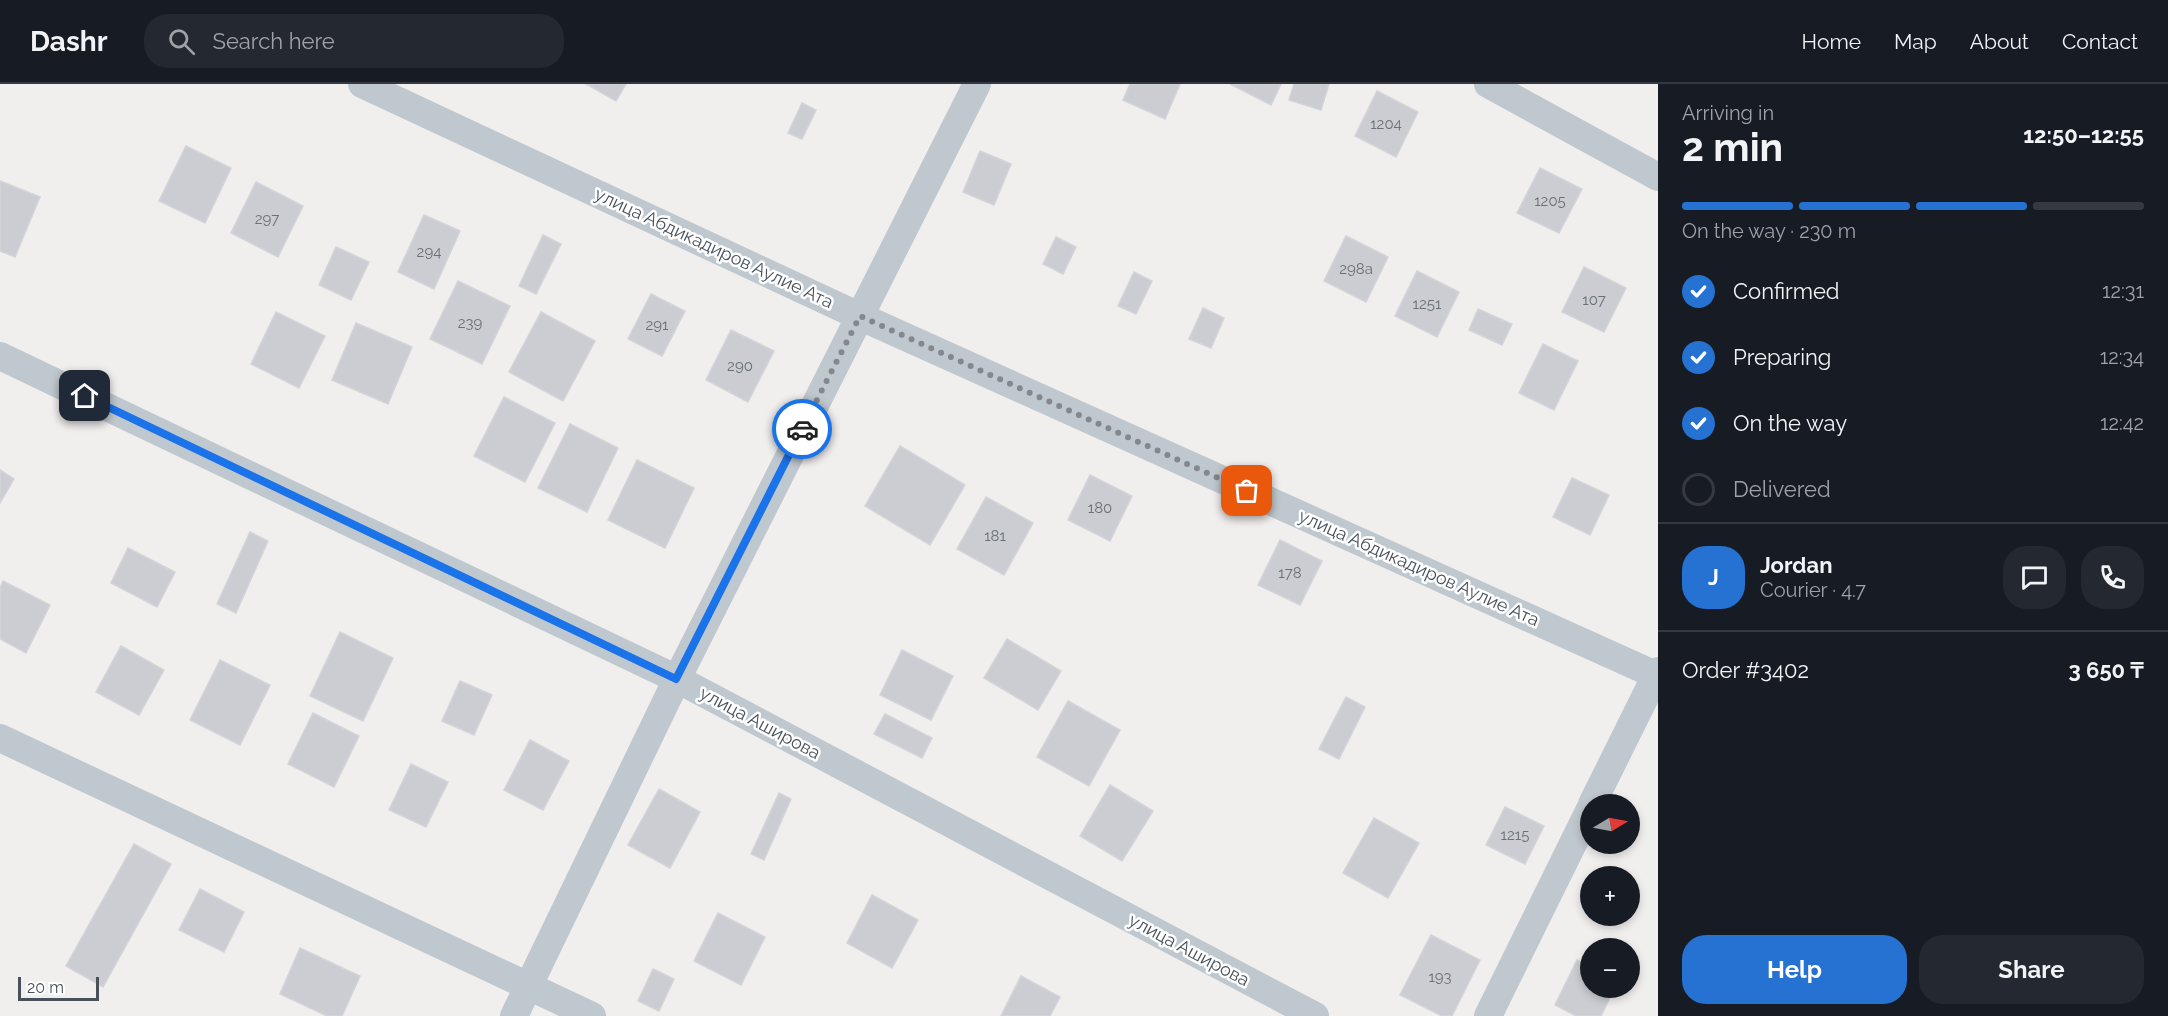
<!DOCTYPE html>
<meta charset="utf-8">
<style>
body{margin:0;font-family:Raleway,sans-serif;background:#242831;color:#f1f3f6;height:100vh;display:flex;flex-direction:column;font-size:22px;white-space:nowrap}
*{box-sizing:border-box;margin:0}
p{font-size:20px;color:#9ea1a6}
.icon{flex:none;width:33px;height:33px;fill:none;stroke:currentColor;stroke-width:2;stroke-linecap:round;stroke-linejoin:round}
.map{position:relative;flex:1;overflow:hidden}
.side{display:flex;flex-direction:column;background:#171b24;width:510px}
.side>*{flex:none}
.needle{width:39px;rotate:80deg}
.tools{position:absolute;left:1580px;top:710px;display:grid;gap:12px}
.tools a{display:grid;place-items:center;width:60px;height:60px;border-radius:50%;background:#171b24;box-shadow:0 3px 9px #0003;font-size:30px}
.scale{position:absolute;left:18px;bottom:15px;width:81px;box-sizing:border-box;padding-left:6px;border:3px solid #48515a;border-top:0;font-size:16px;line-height:21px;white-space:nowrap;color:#48515a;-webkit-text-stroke:4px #fff;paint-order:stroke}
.pin{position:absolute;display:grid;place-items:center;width:51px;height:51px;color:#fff;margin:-26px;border-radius:12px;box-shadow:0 3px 9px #0006}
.courier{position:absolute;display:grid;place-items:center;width:60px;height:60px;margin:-30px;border:4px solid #1a73e8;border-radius:50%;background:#fff;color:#222;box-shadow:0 2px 8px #0007}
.head em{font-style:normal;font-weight:700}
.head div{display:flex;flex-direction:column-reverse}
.head{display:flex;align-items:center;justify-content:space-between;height:102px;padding:0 24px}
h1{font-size:39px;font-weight:700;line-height:45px}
.bar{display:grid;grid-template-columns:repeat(4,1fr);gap:9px 6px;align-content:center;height:72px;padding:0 24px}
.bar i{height:8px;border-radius:4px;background:#363941}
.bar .active{background:#2672d3}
.bar p{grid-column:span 4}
.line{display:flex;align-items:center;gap:15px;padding:0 24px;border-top:2px solid #363941}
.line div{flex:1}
.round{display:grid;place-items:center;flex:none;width:63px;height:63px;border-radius:24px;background:#242831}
ol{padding:0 24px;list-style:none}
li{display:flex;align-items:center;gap:18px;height:66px}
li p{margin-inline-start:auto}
li .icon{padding:6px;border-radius:50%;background:#2672d3;color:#fff;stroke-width:4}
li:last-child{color:#9ea1a6}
li i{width:33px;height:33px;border:3px solid #363941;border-radius:50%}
.action{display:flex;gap:12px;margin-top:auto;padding:12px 24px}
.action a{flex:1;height:69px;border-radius:24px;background:#2672d3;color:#fff;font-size:24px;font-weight:700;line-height:69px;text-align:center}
.action a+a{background:#242831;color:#f1f3f6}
header{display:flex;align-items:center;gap:36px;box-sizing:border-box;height:84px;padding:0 30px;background:#171b24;border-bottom:2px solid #363941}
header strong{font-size:28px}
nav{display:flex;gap:33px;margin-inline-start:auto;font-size:21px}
.search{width:420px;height:54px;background:#242831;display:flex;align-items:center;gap:15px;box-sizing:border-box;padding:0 21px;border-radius:24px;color:#9ea1a6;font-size:22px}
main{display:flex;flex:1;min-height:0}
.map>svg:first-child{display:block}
.building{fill:#cccdd2;stroke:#d3d4d9;stroke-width:1.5}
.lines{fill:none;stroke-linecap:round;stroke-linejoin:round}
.minor{stroke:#c0c8cf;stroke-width:28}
.done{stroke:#83888e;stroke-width:6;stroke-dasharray:0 10.8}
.route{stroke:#1a73e8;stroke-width:8}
.labels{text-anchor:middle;stroke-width:5;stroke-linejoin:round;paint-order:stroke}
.number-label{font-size:15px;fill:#697078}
.street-label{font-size:18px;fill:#48515a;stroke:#fff}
</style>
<header>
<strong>Dashr</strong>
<div class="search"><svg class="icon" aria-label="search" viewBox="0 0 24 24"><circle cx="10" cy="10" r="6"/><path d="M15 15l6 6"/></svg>Search here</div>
<nav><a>Home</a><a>Map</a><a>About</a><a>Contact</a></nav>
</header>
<main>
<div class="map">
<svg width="1658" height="932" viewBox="0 0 1658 932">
<rect width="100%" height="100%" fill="#f1eeee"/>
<g class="building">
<polygon points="586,0 626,0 616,17"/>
<polygon points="1130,0 1180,0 1165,35 1123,16"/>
<polygon points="1230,0 1281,0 1271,21"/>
<polygon points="1294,0 1329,0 1321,26 1289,16"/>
<polygon points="1377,7 1418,28 1396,73 1355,52"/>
<polygon points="802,19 816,26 802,55 788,49"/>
<polygon points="186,62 231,84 205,139 159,117"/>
<polygon points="980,67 1011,80 994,121 963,108"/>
<polygon points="1540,84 1582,105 1559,149 1517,129"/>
<polygon points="0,97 40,113 15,173 0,167"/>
<polygon points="256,98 303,122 278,173 231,149"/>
<polygon points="424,131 460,147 434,205 398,188"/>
<polygon points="543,151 561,160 536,210 519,202"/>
<polygon points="1346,152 1388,173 1366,218 1324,197"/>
<polygon points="1056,153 1076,163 1063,190 1043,180"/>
<polygon points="336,163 369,178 351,216 319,201"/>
<polygon points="1584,183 1626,204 1604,248 1562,228"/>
<polygon points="1417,187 1459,208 1437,253 1395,232"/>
<polygon points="1134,188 1152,197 1136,230 1118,222"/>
<polygon points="458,197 510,222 482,280 430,255"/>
<polygon points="651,210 685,227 662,272 628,255"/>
<polygon points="1203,224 1224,234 1211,264 1189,255"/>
<polygon points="1478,225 1512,240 1502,261 1469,246"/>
<polygon points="276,228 325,252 299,304 251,280"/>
<polygon points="541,228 595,257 563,317 509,288"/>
<polygon points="356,239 412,263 388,320 332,296"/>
<polygon points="731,246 774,267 748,318 706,296"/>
<polygon points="1543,260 1578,277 1554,326 1519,309"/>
<polygon points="504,313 555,339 525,398 474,372"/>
<polygon points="570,340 618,364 587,428 538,404"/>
<polygon points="900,362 965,401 930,461 865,422"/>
<polygon points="637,376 694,404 665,464 608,436"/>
<polygon points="0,386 14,395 0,419"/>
<polygon points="1090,391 1132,412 1110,457 1068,436"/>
<polygon points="1572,394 1609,411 1590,451 1553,433"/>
<polygon points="986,413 1033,439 1004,491 957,465"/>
<polygon points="250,448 268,457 236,529 217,520"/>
<polygon points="1280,456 1322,477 1300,521 1258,501"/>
<polygon points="128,464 175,488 157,523 111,499"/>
<polygon points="3,497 50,521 26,569 0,555 0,504"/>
<polygon points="340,548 393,574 363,637 310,612"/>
<polygon points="1007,555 1061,587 1038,626 984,594"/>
<polygon points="121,562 164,586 139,631 96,608"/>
<polygon points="902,566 953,592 931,636 880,611"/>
<polygon points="220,576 270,601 240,661 190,636"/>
<polygon points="460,597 492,611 474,651 442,637"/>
<polygon points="1346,613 1365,623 1339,675 1319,665"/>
<polygon points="1068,617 1120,646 1089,702 1037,673"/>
<polygon points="313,629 359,652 334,703 288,680"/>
<polygon points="885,630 932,654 922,674 874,650"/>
<polygon points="530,656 569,677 543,726 504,706"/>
<polygon points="411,680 448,698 426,743 389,726"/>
<polygon points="1110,701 1153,727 1122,777 1080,752"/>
<polygon points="659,705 700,728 670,784 628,761"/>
<polygon points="779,709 791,715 764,776 751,770"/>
<polygon points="1505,723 1544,742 1525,780 1486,761"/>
<polygon points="1374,734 1419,759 1388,814 1343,789"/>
<polygon points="134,760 171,780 103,903 66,882"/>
<polygon points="200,805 244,828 224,868 179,846"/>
<polygon points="872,811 918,836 892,884 847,859"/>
<polygon points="718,829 765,853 741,901 694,877"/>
<polygon points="1431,851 1480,876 1452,932 1442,932 1400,911"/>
<polygon points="300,864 360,892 342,932 327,932 280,910"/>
<polygon points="1577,876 1590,883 1590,903 1615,903 1601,932 1576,932 1555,921"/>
<polygon points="653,885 674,895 659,927 638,917"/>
<polygon points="1021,892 1060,913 1050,932 1001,932"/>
</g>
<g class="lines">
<g class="minor">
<polyline points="362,0 859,232 1658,592"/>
<polyline points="1488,0 1658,93"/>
<polyline points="0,272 677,595 1315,932"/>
<polyline points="0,654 592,932"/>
<polyline points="1592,720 1658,587"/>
<polyline points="514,932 677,595 977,0"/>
<polyline points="1488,932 1590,725"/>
</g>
</g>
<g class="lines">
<polyline class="done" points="802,345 860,232 1247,407"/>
<polyline class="route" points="85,312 676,595 802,345"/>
</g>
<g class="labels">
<g class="number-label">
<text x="1386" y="45">1204</text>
<text x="1550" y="122">1205</text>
<text x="267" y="140">297</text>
<text x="429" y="173">294</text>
<text x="1356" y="190">298а</text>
<text x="1594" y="221">107</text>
<text x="1427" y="225">1251</text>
<text x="470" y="244">239</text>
<text x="657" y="246">291</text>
<text x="740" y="287">290</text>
<text x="1100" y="429">180</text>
<text x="995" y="457">181</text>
<text x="1290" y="494">178</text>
<text x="1515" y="756">1215</text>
<text x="1440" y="898">193</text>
</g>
<g class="street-label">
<text transform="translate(714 164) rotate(25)" y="6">улица Абдикадиров Аулие Ата</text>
<text transform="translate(1419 484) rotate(24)" y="6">улица Абдикадиров Аулие Ата</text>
<text transform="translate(760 639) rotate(28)" y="6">улица Аширова</text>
<text transform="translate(1189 866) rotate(28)" y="6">улица Аширова</text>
</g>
</g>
</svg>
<div class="tools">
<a><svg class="needle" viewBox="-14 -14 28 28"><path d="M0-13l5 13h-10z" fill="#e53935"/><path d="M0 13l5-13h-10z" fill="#9ea1a6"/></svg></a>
<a>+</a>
<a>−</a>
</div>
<div class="scale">20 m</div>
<div class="pin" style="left:1247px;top:407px;background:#ea580c"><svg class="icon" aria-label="bag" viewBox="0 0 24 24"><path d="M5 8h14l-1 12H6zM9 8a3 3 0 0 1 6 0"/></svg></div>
<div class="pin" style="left:85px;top:312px;background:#1f2937"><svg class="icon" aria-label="home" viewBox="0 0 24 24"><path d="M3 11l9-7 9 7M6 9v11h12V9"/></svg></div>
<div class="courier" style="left:802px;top:345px"><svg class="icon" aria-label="car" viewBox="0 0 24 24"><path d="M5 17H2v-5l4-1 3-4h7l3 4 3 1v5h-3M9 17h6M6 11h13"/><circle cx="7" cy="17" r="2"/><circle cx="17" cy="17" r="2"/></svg></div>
</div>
<section class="side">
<div class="head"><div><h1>2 min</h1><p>Arriving in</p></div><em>12:50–12:55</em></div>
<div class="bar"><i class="active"></i><i class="active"></i><i class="active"></i><i></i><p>On the way · 230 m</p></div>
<ol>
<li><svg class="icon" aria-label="check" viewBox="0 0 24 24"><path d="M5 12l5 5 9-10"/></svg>Confirmed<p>12:31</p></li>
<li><svg class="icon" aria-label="check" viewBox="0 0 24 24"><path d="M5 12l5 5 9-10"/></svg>Preparing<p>12:34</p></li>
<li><svg class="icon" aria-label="check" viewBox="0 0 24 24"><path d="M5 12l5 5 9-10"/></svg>On the way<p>12:42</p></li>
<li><i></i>Delivered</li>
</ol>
<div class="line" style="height:108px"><b class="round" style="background:#2672d3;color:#fff">J</b><div><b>Jordan</b><p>Courier · 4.7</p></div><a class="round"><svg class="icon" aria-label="chat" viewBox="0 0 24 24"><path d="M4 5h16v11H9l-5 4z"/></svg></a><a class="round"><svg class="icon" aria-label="phone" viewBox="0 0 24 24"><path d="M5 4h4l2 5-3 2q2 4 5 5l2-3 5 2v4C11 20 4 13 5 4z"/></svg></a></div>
<div class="line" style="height:78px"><div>Order #3402</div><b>3 650 ₸</b></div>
<div class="action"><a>Help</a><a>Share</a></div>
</section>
</main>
